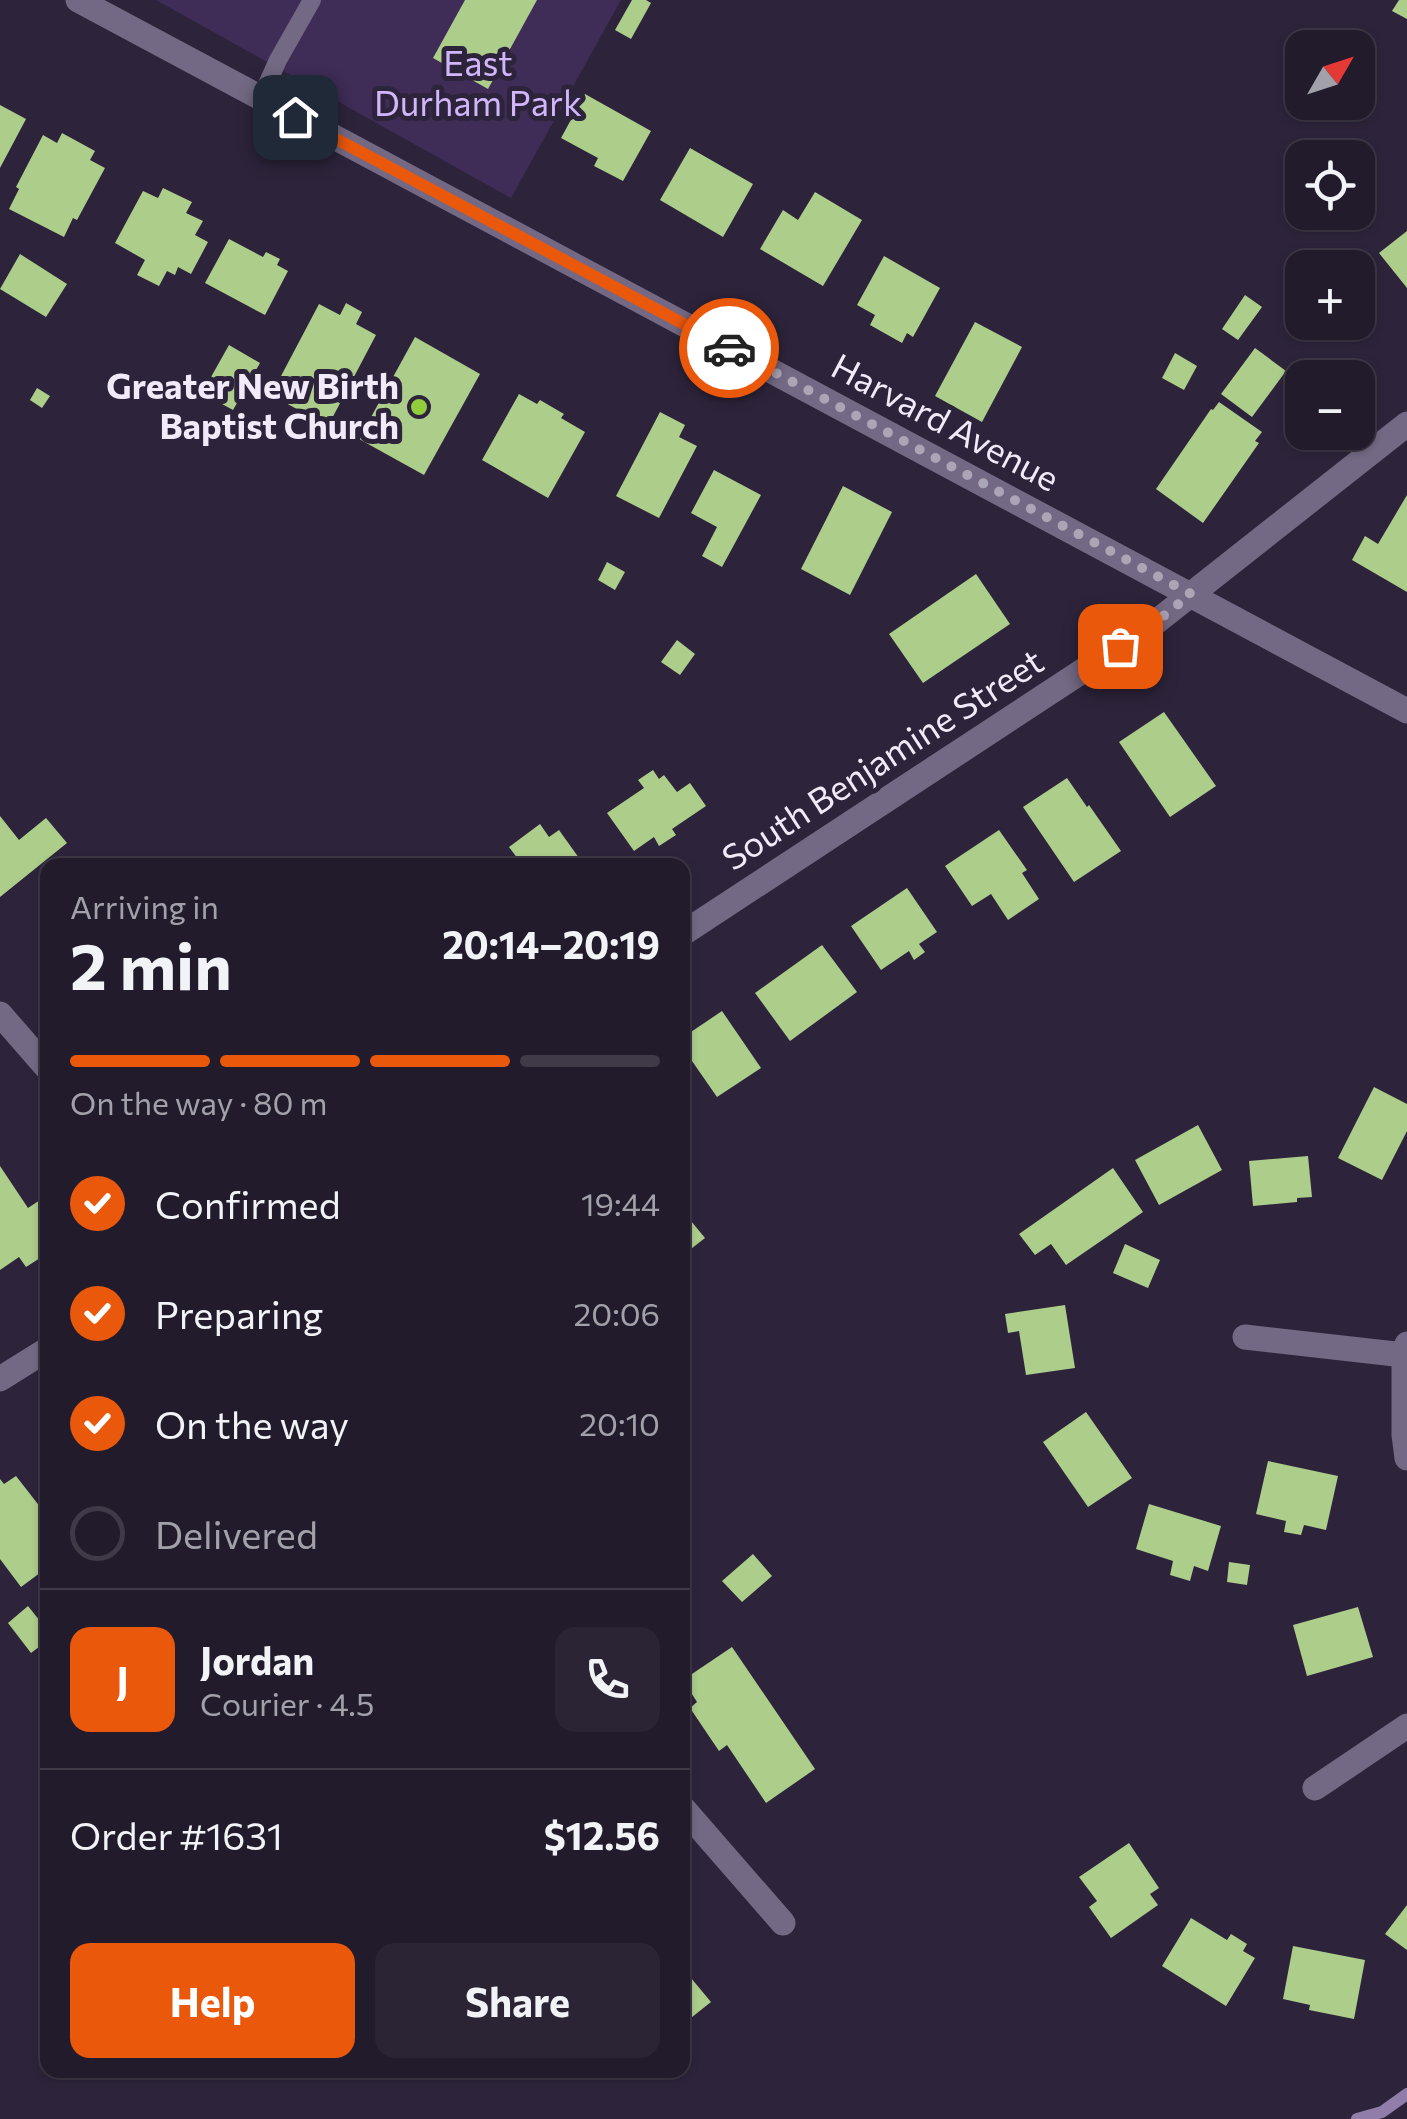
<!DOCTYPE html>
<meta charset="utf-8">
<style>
body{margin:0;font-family:Commissioner,sans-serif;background:#2a2434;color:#f1f3f6;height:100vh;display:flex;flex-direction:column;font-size:38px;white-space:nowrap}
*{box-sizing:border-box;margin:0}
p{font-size:32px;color:#a2a1a9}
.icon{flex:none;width:55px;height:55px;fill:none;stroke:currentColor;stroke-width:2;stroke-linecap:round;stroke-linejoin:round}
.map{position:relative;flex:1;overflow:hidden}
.sheet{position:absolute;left:40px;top:858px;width:650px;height:1220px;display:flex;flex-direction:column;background:#221b2c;border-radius:20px;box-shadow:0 2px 8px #0004,0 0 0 2px #3f3948}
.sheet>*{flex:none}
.needle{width:65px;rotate:51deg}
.tools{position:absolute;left:1285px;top:30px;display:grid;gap:20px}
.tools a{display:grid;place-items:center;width:90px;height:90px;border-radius:20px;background:#221b2c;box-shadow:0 2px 8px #0004,0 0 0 2px #3f3948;font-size:50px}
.pin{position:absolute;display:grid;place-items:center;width:85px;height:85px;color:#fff;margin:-42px;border-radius:20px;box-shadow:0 5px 15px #0006}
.courier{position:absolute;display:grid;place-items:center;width:100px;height:100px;margin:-50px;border:8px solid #ea580c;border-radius:50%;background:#fff;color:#222;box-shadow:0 2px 12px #0007}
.summary em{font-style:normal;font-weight:700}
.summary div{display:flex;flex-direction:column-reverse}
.summary{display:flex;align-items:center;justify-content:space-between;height:170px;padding:0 30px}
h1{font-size:65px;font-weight:700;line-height:75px}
.bar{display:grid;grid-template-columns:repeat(4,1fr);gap:15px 10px;align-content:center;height:120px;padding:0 30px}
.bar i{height:12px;border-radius:8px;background:#3f3948}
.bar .selected{background:#ea580c}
.bar p{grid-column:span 4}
.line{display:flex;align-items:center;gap:25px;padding:0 30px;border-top:2px solid #3f3948}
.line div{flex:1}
.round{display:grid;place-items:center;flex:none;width:105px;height:105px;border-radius:20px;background:#2a2434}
ol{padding:0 30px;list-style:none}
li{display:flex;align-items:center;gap:30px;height:110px}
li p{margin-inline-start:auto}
li .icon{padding:10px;border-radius:50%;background:#ea580c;color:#fff;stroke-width:4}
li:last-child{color:#a2a1a9}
li i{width:55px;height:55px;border:5px solid #3f3948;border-radius:50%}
.cta{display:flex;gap:20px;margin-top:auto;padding:20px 30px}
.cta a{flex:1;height:115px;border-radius:20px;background:#ea580c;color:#fff;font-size:40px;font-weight:700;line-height:115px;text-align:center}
.cta a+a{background:#2a2434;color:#f1f3f6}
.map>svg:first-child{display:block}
.green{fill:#3f2c57}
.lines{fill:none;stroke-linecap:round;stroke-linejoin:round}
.stream{stroke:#907daa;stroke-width:12}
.building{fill:#adcd8b}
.service{stroke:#746984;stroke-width:18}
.minor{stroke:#746984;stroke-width:25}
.done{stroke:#aca5b6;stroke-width:10;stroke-dasharray:0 18}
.route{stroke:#ea580c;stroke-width:12}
.poi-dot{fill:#92cd3e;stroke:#2d243b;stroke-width:4}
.labels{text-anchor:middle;stroke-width:10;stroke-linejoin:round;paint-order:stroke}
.park-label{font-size:35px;fill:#d2b6fb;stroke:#2d243b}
.poi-label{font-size:35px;font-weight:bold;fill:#f0eaf9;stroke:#2d243b;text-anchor:end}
.street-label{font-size:35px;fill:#f0eaf9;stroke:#2d243b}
</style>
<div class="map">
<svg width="1407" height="2119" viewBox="0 0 1407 2119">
<rect width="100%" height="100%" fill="#2d243b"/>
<polygon class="green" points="156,0 621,0 511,198"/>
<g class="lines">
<polyline class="stream" points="1357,2119 1382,2112 1407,2094"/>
</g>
<g class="building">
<polygon points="465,0 537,0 488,89 433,58"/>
<polygon points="632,0 646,0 651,3 631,39 615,30"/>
<polygon points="1399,0 1407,0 1407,19 1392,11"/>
<polygon points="585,94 651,131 623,181 594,166 598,158 561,138"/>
<polygon points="0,105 26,119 0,168"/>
<polygon points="62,133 95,151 90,160 105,168 77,220 73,218 64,237 9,209 19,189 16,187 43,135 57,143"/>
<polygon points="690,148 753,184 723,237 660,200"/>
<polygon points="163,188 192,202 186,213 203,221 195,235 208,242 191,274 178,267 175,275 167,271 159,286 137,275 145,260 115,243 143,191 158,198"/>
<polygon points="815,192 862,220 823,286 760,249 783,210 798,220"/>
<polygon points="1407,231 1407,288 1379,253"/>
<polygon points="229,239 263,257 266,252 280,259 277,265 288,271 265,315 205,283"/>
<polygon points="20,254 67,284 46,317 0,289"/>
<polygon points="884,256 940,288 913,337 907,333 902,343 870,325 875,315 857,305"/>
<polygon points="1245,295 1262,307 1238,340 1222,329"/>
<polygon points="346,303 362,312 356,324 376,335 328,426 271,395 319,304 340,315"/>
<polygon points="975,322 1022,347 982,422 935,396"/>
<polygon points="415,337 480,374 424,475 359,439"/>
<polygon points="229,345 260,363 233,410 202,393"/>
<polygon points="1255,348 1286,371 1252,417 1221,394"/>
<polygon points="1175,353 1197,366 1184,390 1162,378"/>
<polygon points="37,388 50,396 42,408 30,400"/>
<polygon points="519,394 537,404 540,400 564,414 561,418 585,432 548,498 482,460"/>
<polygon points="1219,402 1262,432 1255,441 1259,443 1203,523 1156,489 1211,409 1213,410"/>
<polygon points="660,412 685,425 679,437 697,446 659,518 616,496"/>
<polygon points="714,470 761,495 722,567 702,556 717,527 691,513"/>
<polygon points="843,486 892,512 850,595 801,569"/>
<polygon points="1407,495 1407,592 1352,560 1365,536 1378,544"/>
<polygon points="607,562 625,572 615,590 598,580"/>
<polygon points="976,574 1010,624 923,683 889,634"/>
<polygon points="677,640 695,654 680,675 661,662"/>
<polygon points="1164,712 1216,786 1170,817 1119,742"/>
<polygon points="653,770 659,779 664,775 677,792 690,783 706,806 672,829 676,835 659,846 654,837 634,851 607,813 644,788 638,780"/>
<polygon points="1067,778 1087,807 1089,805 1121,851 1074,882 1023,807"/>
<polygon points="0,816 19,840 46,818 67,843 0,897"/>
<polygon points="540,824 549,837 559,830 584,865 510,865 518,859 509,847"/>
<polygon points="999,830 1027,870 1022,873 1039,899 1008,920 991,894 972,906 945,866"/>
<polygon points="907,888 937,932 919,944 925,952 914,960 909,951 881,970 851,926"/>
<polygon points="822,945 857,992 790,1041 755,993"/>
<polygon points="722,1011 761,1068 717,1097 692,1061 684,1067 682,1064 682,1038"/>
<polygon points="1374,1087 1407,1104 1407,1131 1382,1180 1338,1158"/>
<polygon points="1198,1125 1222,1170 1159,1205 1135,1160"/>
<polygon points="1308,1156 1312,1197 1297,1198 1297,1202 1253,1206 1249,1161"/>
<polygon points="0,1166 28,1208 40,1200 48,1211 48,1253 26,1267 19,1257 0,1270"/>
<polygon points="1113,1168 1143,1212 1066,1265 1051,1244 1035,1255 1019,1234"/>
<polygon points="682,1210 705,1238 682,1256"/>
<polygon points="1125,1244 1160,1260 1148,1288 1113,1273"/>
<polygon points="1065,1305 1075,1368 1026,1375 1019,1331 1008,1333 1005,1314"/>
<polygon points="1086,1412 1132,1478 1088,1507 1043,1442"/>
<polygon points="1268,1461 1338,1476 1326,1530 1304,1525 1301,1535 1284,1532 1286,1521 1256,1514"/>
<polygon points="16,1476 48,1517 48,1567 21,1587 0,1559 0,1479 4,1484"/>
<polygon points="1149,1504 1221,1526 1208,1571 1194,1566 1190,1581 1170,1575 1173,1561 1136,1549"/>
<polygon points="753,1554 772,1576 742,1602 722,1581"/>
<polygon points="1229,1562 1250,1565 1247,1585 1227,1582"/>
<polygon points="28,1606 48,1631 48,1640 31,1653 8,1623"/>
<polygon points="1358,1607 1373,1657 1307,1676 1293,1625"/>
<polygon points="732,1647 815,1769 766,1803 727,1745 719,1751 690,1708 697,1702 683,1680"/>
<polygon points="1129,1843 1159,1888 1150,1894 1158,1905 1111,1938 1089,1907 1097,1901 1079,1877"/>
<polygon points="1407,1905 1407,1950 1385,1934"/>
<polygon points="1191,1918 1227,1940 1231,1934 1247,1944 1243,1951 1255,1958 1226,2006 1162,1966"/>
<polygon points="1293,1946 1365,1960 1354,2019 1309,2010 1310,2005 1283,1999"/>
<polygon points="686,1972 711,2002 682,2025 682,1974"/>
</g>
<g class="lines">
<polyline class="service" points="261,98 278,60 312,0"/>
<g class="minor">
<polyline points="78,0 1407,711"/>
<polyline points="682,934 1151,626 1407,424"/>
<polyline points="0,1014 48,1069"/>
<polyline points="1245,1337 1404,1355"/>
<polyline points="1407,1344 1404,1355 1404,1435 1407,1458"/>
<polyline points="0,1379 48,1349"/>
<polyline points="1315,1788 1407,1726"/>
<polyline points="682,1807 783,1923"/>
</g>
</g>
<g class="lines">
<polyline class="done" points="729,348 1191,594 1151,626 1120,646"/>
<polyline class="route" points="295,117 729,348"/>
</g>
<circle class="poi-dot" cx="419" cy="407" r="10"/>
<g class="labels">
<g class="park-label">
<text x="478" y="76">East<tspan x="478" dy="40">Durham Park</tspan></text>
</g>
<g class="poi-label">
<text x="399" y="399">Greater New Birth<tspan x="399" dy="40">Baptist Church</tspan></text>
</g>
<g class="street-label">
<text transform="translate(945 423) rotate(28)" y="12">Harvard Avenue</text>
<text transform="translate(883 760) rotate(-33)" y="12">South Benjamine Street</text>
</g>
</g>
</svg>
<div class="tools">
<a><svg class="needle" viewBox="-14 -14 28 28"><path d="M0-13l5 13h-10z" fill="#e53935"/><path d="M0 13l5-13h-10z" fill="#a2a1a9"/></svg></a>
<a><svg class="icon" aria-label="locate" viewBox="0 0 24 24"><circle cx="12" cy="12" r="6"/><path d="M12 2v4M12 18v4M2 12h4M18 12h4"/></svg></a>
<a>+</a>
<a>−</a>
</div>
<div class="pin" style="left:1120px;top:646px;background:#ea580c"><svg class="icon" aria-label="bag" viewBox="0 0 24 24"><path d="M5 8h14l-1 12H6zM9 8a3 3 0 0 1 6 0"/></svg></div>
<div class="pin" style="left:295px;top:117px;background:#1f2937"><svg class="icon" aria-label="home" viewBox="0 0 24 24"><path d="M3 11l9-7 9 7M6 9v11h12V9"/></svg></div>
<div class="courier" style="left:729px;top:348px"><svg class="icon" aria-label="car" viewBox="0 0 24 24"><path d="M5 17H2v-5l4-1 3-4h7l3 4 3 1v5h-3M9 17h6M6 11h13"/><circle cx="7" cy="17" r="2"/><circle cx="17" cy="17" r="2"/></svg></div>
<section class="sheet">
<div class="summary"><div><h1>2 min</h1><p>Arriving in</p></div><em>20:14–20:19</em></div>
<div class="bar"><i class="selected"></i><i class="selected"></i><i class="selected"></i><i></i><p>On the way · 80 m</p></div>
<ol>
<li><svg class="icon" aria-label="check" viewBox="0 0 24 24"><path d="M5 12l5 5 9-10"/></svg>Confirmed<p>19:44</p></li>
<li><svg class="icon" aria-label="check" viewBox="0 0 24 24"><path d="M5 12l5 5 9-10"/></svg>Preparing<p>20:06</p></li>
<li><svg class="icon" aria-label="check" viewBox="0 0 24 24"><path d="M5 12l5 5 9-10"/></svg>On the way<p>20:10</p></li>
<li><i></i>Delivered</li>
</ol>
<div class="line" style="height:180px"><b class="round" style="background:#ea580c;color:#fff">J</b><div><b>Jordan</b><p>Courier · 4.5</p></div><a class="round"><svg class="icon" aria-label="phone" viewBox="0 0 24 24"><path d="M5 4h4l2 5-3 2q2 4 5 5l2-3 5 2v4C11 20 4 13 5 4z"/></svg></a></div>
<div class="line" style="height:130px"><div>Order #1631</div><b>$12.56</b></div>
<div class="cta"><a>Help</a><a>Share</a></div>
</section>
</div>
